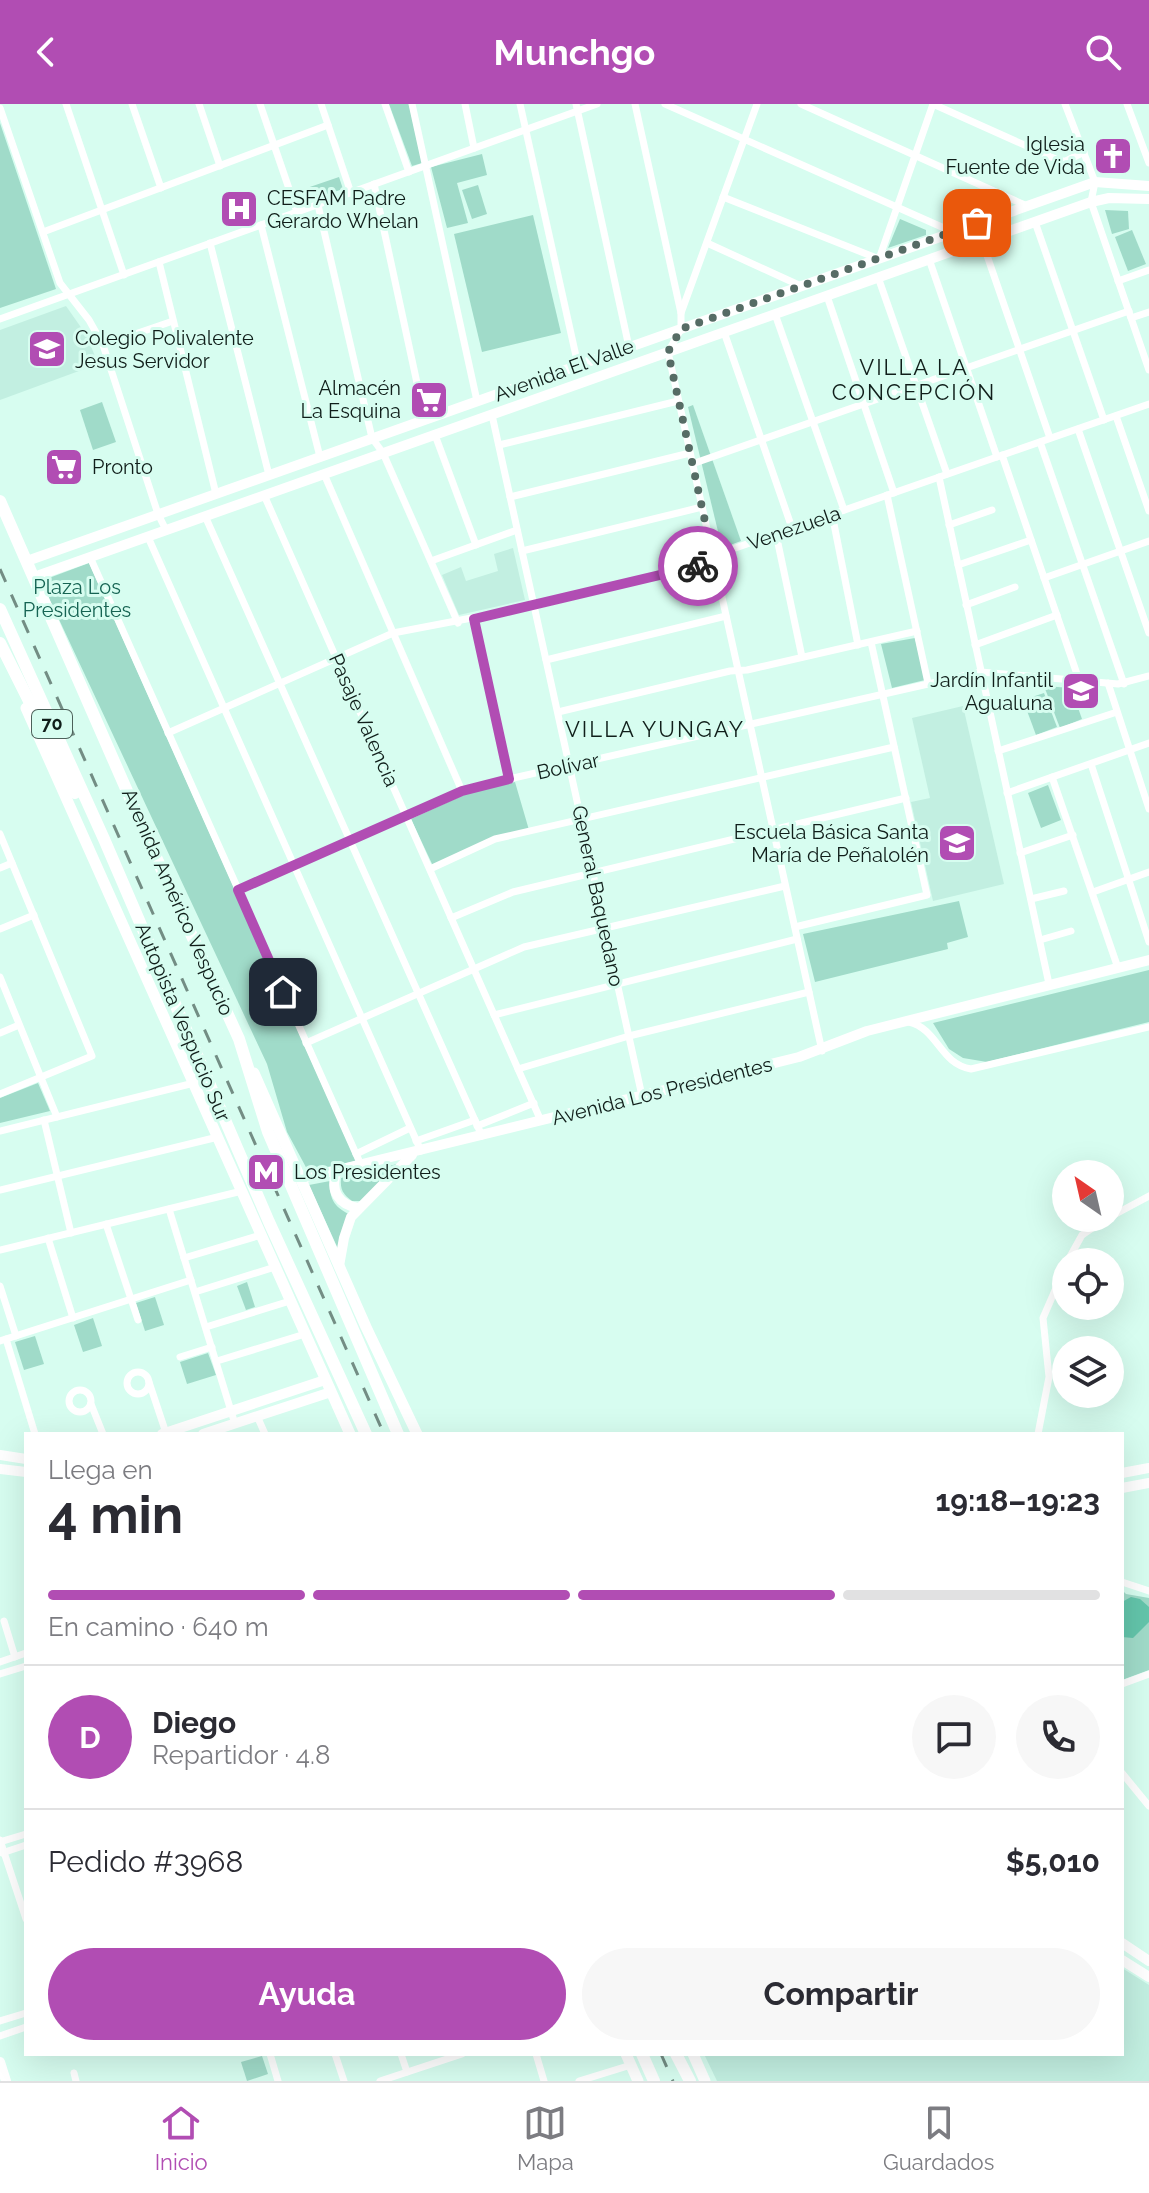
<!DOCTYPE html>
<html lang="es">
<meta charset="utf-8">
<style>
body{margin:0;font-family:Raleway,sans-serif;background:#f7f7f7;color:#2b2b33;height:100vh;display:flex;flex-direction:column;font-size:30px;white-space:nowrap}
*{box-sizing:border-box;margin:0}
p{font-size:26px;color:#7c7c81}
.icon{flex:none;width:44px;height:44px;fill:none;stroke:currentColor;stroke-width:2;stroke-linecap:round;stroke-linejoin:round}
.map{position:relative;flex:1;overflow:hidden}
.panel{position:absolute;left:24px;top:1328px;width:1100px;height:624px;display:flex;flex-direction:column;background:#fff;border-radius:0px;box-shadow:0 8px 32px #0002}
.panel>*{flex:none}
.needle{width:52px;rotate:326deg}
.fabs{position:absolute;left:1052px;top:1056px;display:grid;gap:16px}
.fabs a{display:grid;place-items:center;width:72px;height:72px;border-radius:50%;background:#fff;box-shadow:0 8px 32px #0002;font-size:40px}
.pin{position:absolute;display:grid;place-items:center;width:68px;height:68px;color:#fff;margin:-34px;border-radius:16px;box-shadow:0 4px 12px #0006}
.courier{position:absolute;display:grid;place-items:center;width:80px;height:80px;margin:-40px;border:6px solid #b14db3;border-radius:50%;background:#fff;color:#222;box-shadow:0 2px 10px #0007}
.overview em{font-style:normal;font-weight:700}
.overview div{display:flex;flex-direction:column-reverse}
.overview{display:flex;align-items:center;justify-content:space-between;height:136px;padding:0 24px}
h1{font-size:52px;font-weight:700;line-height:60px}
.bar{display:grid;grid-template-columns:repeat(4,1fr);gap:12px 8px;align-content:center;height:96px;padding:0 24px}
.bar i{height:10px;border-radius:6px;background:#e1e1e2}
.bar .current{background:#b14db3}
.bar p{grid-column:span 4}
.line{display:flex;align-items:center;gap:20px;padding:0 24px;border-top:2px solid #e1e1e2}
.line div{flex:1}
.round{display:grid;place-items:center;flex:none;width:84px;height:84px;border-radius:42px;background:#f7f7f7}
.action{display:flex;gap:16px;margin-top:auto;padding:16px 24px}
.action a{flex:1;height:92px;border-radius:48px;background:#b14db3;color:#fff;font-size:32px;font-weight:700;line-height:92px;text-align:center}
.action a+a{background:#f7f7f7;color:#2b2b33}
header{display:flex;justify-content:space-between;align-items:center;height:104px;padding:0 24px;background:#b14db3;color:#fff;font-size:36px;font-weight:700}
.dock{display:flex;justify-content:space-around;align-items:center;height:112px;border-top:2px solid #e1e1e2;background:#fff;font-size:22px;color:#7c7c81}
.dock a{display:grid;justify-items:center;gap:4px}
.dock .current{color:#b14db3}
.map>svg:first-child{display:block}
.built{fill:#c2efe1}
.green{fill:#a0dbc9}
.water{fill:#63c5ab}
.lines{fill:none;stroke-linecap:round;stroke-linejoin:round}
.street{stroke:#fff;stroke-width:7}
.secondary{stroke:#fff;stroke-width:10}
.primary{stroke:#fff;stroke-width:11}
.highway{stroke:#fff;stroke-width:12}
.rail{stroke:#738d84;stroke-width:3;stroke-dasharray:14 14;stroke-linecap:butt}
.done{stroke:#566c65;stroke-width:8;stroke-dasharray:0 14.4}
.route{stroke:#b14db3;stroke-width:10}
.labels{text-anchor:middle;stroke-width:6;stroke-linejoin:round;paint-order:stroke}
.shield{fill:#d7fdf0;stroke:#4c615a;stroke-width:2}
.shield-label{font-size:18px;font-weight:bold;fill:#101e1a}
.poi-label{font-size:20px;fill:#101e1a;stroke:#d7fdf0;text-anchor:end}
.street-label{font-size:20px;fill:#101e1a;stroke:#d7fdf0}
.park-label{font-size:20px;fill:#166453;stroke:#d7fdf0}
.neighbourhood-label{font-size:22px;letter-spacing:2px;fill:#101e1a;stroke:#d7fdf0}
</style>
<header><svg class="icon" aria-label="back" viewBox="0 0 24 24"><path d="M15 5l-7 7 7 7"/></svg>Munchgo<svg class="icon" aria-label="search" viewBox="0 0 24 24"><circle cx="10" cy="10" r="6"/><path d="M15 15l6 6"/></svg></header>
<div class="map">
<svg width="1149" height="1977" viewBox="0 0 1149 1977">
<rect width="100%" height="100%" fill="#d7fdf0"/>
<g class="built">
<polygon points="66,202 87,232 98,260 0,296 0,226"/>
<polygon points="513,444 525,496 459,511 442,471 461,463 466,477 498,467 494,450"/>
<polygon points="963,602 1004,780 933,797 911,698 930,694 912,614"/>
<polygon points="1122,1864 1149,1881 1149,1977 717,1977 704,1950 1122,1950"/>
</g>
<g class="green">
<polygon points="389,0 409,0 422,59 412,62"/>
<polygon points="0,19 56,185 0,204"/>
<polygon points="482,50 487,71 457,79 468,119 447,124 431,63"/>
<polygon points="339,73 343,85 305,98 301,86"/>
<polygon points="478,81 487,110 472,115 462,86"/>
<polygon points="1105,106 1128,107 1129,125 1112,130"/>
<polygon points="533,111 561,229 482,248 454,130"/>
<polygon points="900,115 926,126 926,131 888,144"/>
<polygon points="1132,126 1146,160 1128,167 1115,133"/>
<polygon points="102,298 116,338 93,346 80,306"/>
<polygon points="693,301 741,437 722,444 688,303"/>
<polygon points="89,459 356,1057 308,1067 287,1028 267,960 41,477"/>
<polygon points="915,534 925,576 892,584 881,540"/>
<polygon points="1044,582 1071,584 1082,615 1060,624"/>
<polygon points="1044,589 1057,623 1036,631 1023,596"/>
<polygon points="515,678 529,726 487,736 433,762 411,715 466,690"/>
<polygon points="1048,681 1061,716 1041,724 1028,689"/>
<polygon points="959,797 968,833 947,839 948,845 815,878 803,830"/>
<polygon points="1149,866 1149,918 987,958 963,954 949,945 933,919"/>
<polygon points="38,979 50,1007 0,1019 0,994"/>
<path d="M397,1060L362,1097H352C343,1090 340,1086 341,1074Z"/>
<path d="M330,1077C329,1094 334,1103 349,1110L339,1147L309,1081Z"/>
<polygon points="247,1178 255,1203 246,1206 237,1182"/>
<polygon points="155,1193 164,1221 145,1227 136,1199"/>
<polygon points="93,1214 102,1242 83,1248 74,1221"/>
<polygon points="35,1232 44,1260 24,1266 15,1238"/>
<polygon points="208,1249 216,1271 187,1280 180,1258"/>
<polygon points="1122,1486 1126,1490 1149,1494 1149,1566 1122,1576"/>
<polygon points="262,1952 268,1970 247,1977 241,1958"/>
</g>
<polygon class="water" points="1131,1493 1140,1495 1149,1503 1149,1518 1133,1534 1122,1533 1122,1498"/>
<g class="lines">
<g class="street">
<polyline points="66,0 124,171"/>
<polyline points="132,0 161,84"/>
<polyline points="199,0 220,62"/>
<polyline points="260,0 297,108"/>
<polyline points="321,0 351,89"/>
<polyline points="385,0 409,68"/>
<polyline points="412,0 477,297"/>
<polyline points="465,0 474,44"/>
<polyline points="520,0 578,261"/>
<polyline points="576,0 629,243"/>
<polyline points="635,0 681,209"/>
<polyline points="665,0 953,128 982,137 1050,334"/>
<polyline points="757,0 681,209 681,225 668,248 822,947"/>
<polyline points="801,0 1027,102"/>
<polyline points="933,0 1060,57 1066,57 1084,48"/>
<polyline points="1065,0 1095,78 1091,98 1149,266"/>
<polyline points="1127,0 1149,59"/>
<polyline points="0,4 60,179 89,216 103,241 158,410 166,426"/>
<polyline points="374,80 425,316"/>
<polyline points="723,93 879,155 933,0"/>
<polyline points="318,101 372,334 383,349 458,519"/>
<polyline points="1035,118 1104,316"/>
<polyline points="261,121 320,353"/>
<polyline points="43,128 328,21"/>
<polyline points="210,139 269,371"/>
<polyline points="707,139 801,182"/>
<polyline points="929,155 997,353"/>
<polyline points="159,158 216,390"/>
<polyline points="878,173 947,370"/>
<polyline points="1118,177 1149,166"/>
<polyline points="827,192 894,389"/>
<polyline points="775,210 844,406"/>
<polyline points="1131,214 1149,208"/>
<polyline points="0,215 597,0"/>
<polyline points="724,228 792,424"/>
<polyline points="103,241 173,217"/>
<polyline points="492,311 642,992"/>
<polyline points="1116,312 1149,407"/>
<polyline points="1078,325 1149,529"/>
<polyline points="435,331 476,441"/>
<polyline points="1040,338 1124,580"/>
<polyline points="499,341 678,297"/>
<polyline points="1002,351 1079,576"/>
<polyline points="692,360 1129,207"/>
<polyline points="324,370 462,687"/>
<polyline points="939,373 1049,880"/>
<polyline points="264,391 541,1017"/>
<polyline points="887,391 928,579"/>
<polyline points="510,393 690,349"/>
<polyline points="832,410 858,541"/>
<polyline points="205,412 482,1032"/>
<polyline points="949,421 992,406"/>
<polyline points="776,430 802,553"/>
<polyline points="148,433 421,1047"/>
<polyline points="522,447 702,403"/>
<polyline points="90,453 361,1061"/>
<polyline points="431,457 517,426"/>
<polyline points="958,461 1031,436"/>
<polyline points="1044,474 1149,437"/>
<polyline points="966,501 1015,483"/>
<polyline points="474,515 509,675"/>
<polyline points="975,541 1057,511"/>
<polyline points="546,556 726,512"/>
<polyline points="1108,579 1149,705"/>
<polyline points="558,608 730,567 747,566 917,527"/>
<polyline points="168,629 393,529 534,502 705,460 721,449 1149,300"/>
<polyline points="998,647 1117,608"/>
<polyline points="1091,660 1149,838"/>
<polyline points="1052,673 1118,864"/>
<polyline points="1007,689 1149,639"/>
<polyline points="0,730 92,952 0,990"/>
<polyline points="1020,749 1073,731"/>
<polyline points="0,764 12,759"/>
<polyline points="430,765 495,735 894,643"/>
<polyline points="238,786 462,687 509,675 981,568 1118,580 1149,572"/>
<polyline points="1093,788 1149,768"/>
<polyline points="1031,795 1064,787"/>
<polyline points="451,814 513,788 906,694"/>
<polyline points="795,823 927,791 871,538"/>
<polyline points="0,825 34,811"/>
<polyline points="1040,836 1071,827"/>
<polyline points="0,873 57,1013"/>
<polyline points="494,911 797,835"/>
<path d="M909,918C938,925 940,960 971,965L1149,923"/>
<polyline points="0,929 19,921"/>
<polyline points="306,939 524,843 785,782"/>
<polyline points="518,965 629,932 809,888"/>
<polyline points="44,1016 71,1129"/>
<polyline points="477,1022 534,999"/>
<polyline points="0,1027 194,979"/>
<polyline points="416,1037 475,1016"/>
<polyline points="356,1050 410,1024"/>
<polyline points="0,1086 218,1033"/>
<polyline points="169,1105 235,1320"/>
<polyline points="1110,1113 1149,1092"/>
<polyline points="106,1120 138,1216"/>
<polyline points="48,1134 73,1214"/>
<polyline points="0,1146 242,1087"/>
<polyline points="184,1154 261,1131"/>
<polyline points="1067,1158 1082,1131 1107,1114"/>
<polyline points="0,1182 16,1232"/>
<polyline points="195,1188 275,1163"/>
<polyline points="206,1223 290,1197"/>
<polyline points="6,1235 35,1330"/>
<polyline points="0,1237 191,1176"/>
<polyline points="180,1253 212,1243"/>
<polyline points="217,1257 305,1230"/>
<circle cx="138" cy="1279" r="11"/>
<polyline points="149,1278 166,1329"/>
<circle cx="80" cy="1297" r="11"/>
<polyline points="91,1300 103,1330"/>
<polyline points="257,1312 265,1330"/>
<polyline points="1038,1330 1049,1273 1043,1214 1066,1161"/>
<polyline points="1122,1478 1149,1487"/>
<polyline points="4,1517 15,1553"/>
<polyline points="0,1558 26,1549"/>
<polyline points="0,1570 26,1562"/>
<polyline points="1122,1580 1149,1570"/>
<polyline points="1122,1669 1149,1702"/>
<polyline points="0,1736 26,1815"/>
<polyline points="0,1738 26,1730"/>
<polyline points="2,1749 26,1741"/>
<polyline points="0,1917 26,1909"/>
<polyline points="0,1932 26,1923"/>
<polyline points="270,1950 278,1977"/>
<polyline points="335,1950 344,1977"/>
<polyline points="401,1950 407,1968"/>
<polyline points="536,1950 544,1977"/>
<polyline points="74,1969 76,1977"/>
<polyline points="380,1977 462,1950"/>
<polyline points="579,1977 631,1961"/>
</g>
<g class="secondary">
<polyline points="27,457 1095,78 1149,82"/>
<polyline points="34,473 1091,98 1109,94 1149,95"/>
<path d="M337,1067C329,1087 339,1101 359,1104"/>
<polyline points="301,1075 799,953 867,927 1149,856"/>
<polyline points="339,1162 344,1134 351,1113 412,1051"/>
<polyline points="162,1330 325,1276"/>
<polyline points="203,1330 331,1288"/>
<polyline points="0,1351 26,1355"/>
<polyline points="0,1365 26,1368"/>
<polyline points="1122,1369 1149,1364"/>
<polyline points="1122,1384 1149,1379"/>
<polyline points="1122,1839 1149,1857"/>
<polyline points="1122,1856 1149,1873"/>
<polyline points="0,1958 6,1977"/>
</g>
<g class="primary">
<polyline points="26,604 350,1330"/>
<polyline points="254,969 366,1223 417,1330"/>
<polyline points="626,1950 638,1977"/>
<polyline points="693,1950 705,1977"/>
</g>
<g class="highway">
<polyline points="0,397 155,751 239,935 268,1028 398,1330"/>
<polyline points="0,505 104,735 269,1118 366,1330"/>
<polyline points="0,539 75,689"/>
<polyline points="642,1950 654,1977"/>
<polyline points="676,1950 690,1977"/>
</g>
<g class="rail">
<polyline points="0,465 384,1330"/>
<polyline points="661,1950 673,1977"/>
</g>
</g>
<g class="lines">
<polyline class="done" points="698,462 713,454 668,248 681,225 977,119"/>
<polyline class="route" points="283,888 238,786 462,687 509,675 474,515 698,462"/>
</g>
<defs>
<g id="church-square" transform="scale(2)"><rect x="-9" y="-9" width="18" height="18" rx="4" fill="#b14db3" stroke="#d7fdf0"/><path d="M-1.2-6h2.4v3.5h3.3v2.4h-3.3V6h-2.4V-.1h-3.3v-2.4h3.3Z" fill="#fff"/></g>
<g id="hospital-square" transform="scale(2)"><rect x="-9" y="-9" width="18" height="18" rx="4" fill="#b14db3" stroke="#d7fdf0"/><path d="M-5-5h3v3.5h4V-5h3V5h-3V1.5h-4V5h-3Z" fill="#fff"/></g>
<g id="school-square" transform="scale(2)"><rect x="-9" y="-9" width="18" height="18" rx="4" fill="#b14db3" stroke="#d7fdf0"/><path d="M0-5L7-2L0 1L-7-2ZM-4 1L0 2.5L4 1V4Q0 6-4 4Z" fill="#fff"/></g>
<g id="supermarket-square" transform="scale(2)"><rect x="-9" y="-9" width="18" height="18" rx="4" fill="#b14db3" stroke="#d7fdf0"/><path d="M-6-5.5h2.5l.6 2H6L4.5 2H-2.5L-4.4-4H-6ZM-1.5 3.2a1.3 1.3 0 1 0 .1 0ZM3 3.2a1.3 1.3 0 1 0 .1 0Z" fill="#fff"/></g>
<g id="metro-square" transform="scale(2)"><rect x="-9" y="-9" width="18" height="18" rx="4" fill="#b14db3" stroke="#d7fdf0"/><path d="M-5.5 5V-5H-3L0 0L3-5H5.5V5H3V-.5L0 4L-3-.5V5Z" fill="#fff"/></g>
</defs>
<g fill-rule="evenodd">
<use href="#church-square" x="1113" y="52"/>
<use href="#hospital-square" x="239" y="105"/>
<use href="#school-square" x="47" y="245"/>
<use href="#supermarket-square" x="429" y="296"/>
<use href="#supermarket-square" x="64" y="363"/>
<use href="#school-square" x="1081" y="587"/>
<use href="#school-square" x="957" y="739"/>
<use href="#metro-square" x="266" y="1068"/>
</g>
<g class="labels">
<rect class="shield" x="32" y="606" width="40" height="28" rx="6"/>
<g class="shield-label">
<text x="52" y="626">70</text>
</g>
<g class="poi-label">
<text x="1085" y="47">Iglesia<tspan x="1085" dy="23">Fuente de Vida</tspan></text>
<text x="267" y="101" text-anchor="start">CESFAM Padre<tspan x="267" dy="23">Gerardo Whelan</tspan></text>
<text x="75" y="241" text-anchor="start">Colegio Polivalente<tspan x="75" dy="23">Jesus Servidor</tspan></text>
<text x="401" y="291">Almacén<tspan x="401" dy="23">La Esquina</tspan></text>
<text x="92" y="370" text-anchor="start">Pronto</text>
<text x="1053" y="583">Jardín Infantil<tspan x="1053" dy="23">Agualuna</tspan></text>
<text x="929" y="735">Escuela Básica Santa<tspan x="929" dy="23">María de Peñalolén</tspan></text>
<text x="294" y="1075" text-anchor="start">Los Presidentes</text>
</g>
<g class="street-label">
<text transform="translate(564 266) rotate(-20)" y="7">Avenida El Valle</text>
<text transform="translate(794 424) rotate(-19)" y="7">Venezuela</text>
<text transform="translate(364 616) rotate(66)" y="7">Pasaje Valencia</text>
<text transform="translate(568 662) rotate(-12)" y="7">Bolívar</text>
<text transform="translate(598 792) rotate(78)" y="7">General Baquedano</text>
<text transform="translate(178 798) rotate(66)" y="7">Avenida Américo Vespucio</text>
<text transform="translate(183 918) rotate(67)" y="7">Autopista Vespucio Sur</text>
<text transform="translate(662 987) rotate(-14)" y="7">Avenida Los Presidentes</text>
</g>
<g class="park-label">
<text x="77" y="490">Plaza Los<tspan x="77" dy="23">Presidentes</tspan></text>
</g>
<g class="neighbourhood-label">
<text x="914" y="271">VILLA LA<tspan x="914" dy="25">CONCEPCIÓN</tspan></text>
<text x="655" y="633">VILLA YUNGAY</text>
</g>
</g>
</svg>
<div class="fabs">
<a><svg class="needle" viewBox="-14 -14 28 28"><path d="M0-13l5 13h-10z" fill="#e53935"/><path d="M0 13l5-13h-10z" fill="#7c7c81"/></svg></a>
<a><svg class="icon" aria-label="locate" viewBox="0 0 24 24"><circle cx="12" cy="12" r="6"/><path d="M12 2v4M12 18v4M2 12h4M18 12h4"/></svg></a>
<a><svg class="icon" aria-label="layers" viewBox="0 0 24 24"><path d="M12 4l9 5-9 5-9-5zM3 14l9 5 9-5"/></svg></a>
</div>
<div class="pin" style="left:977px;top:119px;background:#ea580c"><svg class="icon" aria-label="bag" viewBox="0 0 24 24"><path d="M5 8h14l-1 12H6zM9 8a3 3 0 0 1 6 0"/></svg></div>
<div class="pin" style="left:283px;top:888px;background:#1f2937"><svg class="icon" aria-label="home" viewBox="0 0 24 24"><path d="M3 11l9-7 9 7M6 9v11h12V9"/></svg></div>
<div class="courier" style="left:698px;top:462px"><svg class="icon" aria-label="bike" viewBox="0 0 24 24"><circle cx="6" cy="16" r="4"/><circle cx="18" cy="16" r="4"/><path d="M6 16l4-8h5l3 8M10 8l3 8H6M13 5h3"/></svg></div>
<section class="panel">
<div class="overview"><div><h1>4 min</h1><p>Llega en</p></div><em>19:18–19:23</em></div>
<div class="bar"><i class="current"></i><i class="current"></i><i class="current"></i><i></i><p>En camino · 640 m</p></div>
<div class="line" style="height:144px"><b class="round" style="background:#b14db3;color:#fff">D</b><div><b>Diego</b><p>Repartidor · 4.8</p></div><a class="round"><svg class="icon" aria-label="chat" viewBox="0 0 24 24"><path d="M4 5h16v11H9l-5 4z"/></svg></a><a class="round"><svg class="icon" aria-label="phone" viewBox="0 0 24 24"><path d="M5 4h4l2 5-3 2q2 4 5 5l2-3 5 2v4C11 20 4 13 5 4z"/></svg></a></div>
<div class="line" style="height:104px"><div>Pedido #3968</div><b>$5,010</b></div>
<div class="action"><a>Ayuda</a><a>Compartir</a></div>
</section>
</div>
<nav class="dock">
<a class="current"><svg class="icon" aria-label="home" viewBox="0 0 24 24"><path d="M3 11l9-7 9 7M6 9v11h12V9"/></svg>Inicio</a>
<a><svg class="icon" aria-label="map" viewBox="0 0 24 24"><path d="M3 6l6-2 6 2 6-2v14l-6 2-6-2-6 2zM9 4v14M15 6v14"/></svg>Mapa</a>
<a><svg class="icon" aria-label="saved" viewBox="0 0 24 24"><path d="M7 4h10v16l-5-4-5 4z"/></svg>Guardados</a>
</nav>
